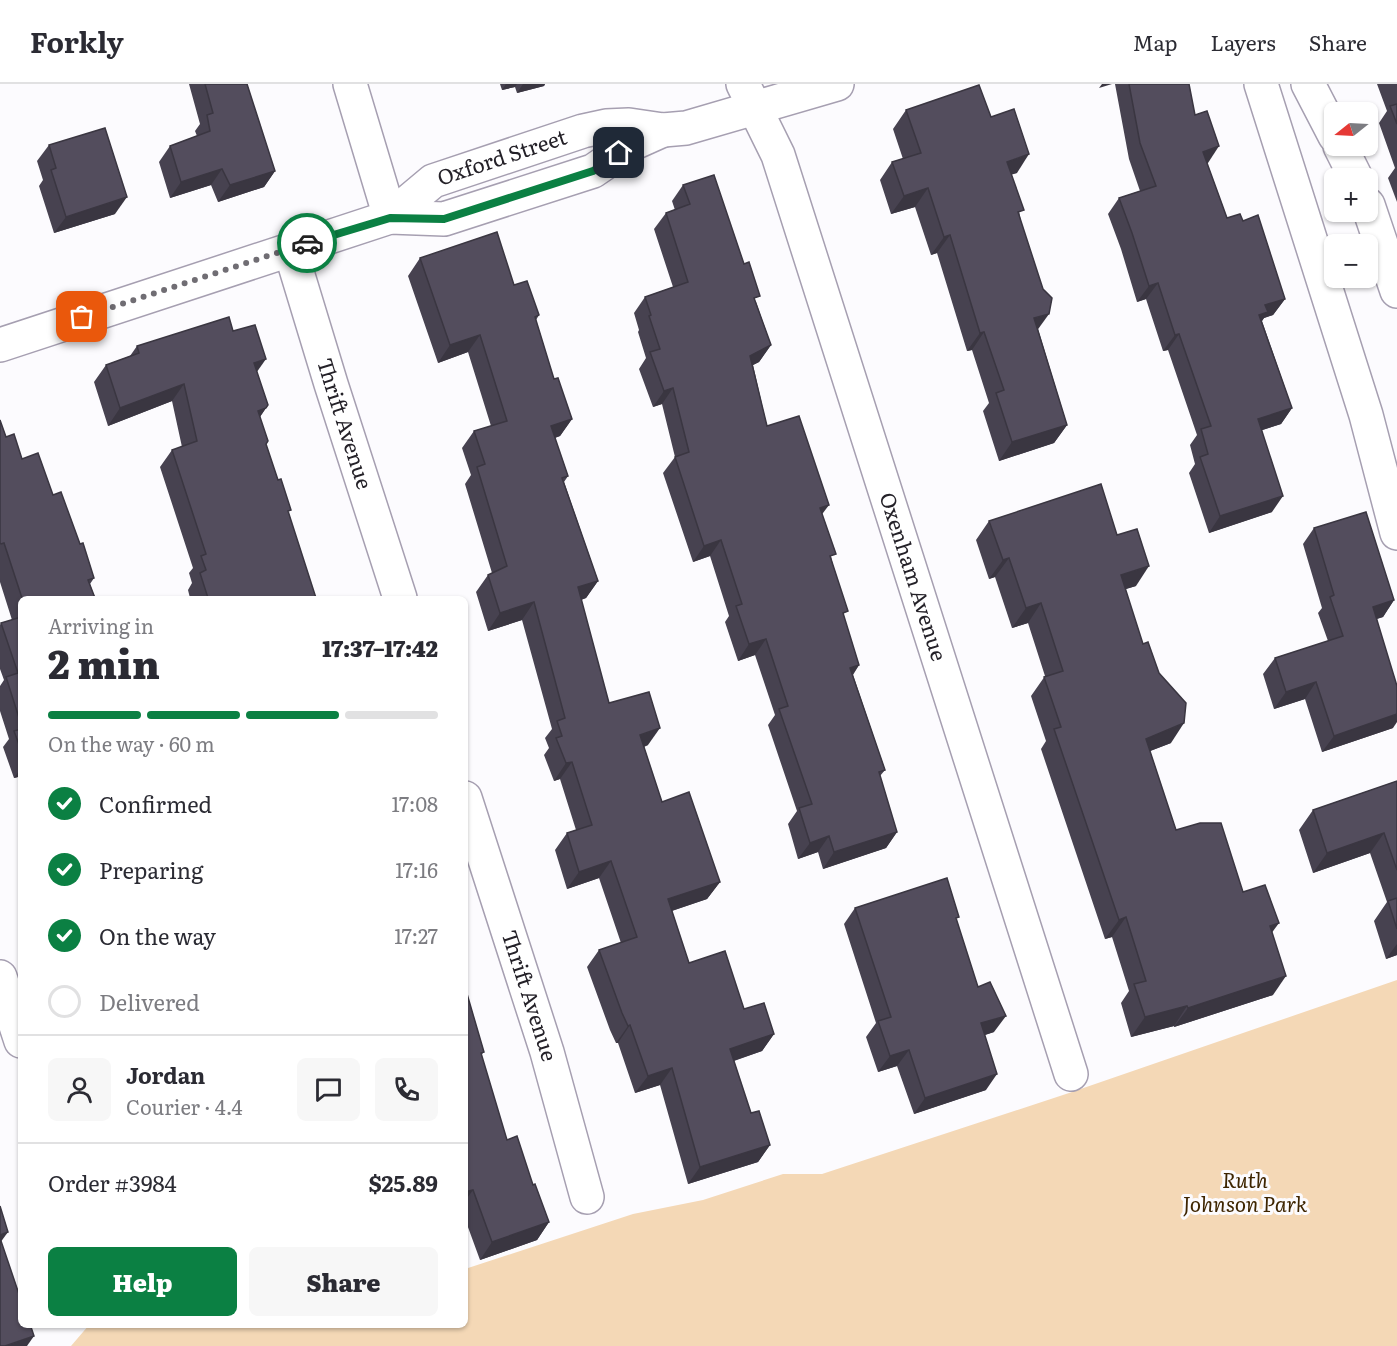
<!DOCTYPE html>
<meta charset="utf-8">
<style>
body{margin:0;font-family:Literata,serif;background:#f7f7f7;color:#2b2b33;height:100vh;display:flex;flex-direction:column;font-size:22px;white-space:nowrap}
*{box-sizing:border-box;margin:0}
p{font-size:20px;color:#7c7c81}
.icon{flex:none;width:33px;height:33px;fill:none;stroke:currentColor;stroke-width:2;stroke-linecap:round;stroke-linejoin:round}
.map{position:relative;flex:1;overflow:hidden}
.side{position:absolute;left:18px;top:512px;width:450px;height:732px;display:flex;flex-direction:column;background:#fff;border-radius:9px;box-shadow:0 2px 4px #0004}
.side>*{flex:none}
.needle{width:39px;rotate:252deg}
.controls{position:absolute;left:1324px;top:18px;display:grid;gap:12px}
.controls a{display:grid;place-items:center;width:54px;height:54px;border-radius:9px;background:#fff;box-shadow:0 2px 4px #0004;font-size:30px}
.pin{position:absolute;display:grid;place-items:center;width:51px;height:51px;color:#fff;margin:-26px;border-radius:12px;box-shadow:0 3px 9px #0006}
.courier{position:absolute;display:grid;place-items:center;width:60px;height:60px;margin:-30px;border:4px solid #0b8043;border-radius:50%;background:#fff;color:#222;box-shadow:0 2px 8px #0007}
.head em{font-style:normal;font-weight:800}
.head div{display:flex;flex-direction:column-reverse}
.head{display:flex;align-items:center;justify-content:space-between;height:102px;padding:0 30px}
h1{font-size:39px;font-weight:800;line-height:45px}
.bar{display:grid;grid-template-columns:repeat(4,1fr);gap:9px 6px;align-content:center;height:72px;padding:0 30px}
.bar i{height:8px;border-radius:4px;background:#e1e1e2}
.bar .active{background:#0b8043}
.bar p{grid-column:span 4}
.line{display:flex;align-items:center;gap:15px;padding:0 30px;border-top:2px solid #e1e1e2}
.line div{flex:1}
.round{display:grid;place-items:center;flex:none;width:63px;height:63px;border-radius:9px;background:#f7f7f7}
ol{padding:0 30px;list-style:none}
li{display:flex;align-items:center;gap:18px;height:66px}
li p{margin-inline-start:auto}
li .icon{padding:6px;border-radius:50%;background:#0b8043;color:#fff;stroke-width:4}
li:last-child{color:#7c7c81}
li i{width:33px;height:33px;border:3px solid #e1e1e2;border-radius:50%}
.action{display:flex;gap:12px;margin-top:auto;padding:12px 30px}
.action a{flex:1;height:69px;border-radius:9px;background:#0b8043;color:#fff;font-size:24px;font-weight:800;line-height:69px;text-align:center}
.action a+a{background:#f7f7f7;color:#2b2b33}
header{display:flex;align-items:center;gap:36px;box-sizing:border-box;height:84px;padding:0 30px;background:#fff;border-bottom:2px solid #e1e1e2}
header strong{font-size:28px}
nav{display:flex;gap:33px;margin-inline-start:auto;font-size:21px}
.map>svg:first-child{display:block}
.green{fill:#f4d8b6}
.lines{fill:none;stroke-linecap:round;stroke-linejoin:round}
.minor-casing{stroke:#a69fb1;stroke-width:36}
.minor{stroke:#fff;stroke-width:33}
.wall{fill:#474250}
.shaded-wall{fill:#3a3641}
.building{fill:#534d5d;stroke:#3a3641;stroke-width:1.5}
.done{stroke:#706d73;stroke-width:6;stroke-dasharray:0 10.8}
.route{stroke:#0b8043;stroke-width:8}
.labels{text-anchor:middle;stroke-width:6;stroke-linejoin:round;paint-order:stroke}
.street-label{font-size:21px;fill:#242128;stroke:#fcfbfe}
.park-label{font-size:21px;font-style:italic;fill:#3e2500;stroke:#fcfbfe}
</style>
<header>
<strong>Forkly</strong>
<nav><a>Map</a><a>Layers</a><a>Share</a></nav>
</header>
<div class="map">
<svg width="1397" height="1262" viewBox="0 0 1397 1262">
<rect width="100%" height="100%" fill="#fcfbfe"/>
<polygon class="green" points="1397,896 1397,1262 71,1262 89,1241 465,1240 465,1185 633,1130 703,1116 783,1090 822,1090 1069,1009"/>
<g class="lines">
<g class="minor-casing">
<g id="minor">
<polyline points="350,0 390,133"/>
<path id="s1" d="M743,0L778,71L1071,990"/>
<polyline points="1261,0 1366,331 1397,449"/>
<polyline points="1308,0 1335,52"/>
<polyline points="1340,62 1356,94"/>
<polyline points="1368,121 1397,207"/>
<path id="s2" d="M390,133L433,97L583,47L606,42L629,41L663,46L686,44L837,0"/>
<path id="s3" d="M290,165L331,300L400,514"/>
<polyline points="0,261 390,133 444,135 593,87 634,59 663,46"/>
<path id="s4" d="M465,714L547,968L587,1113"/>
<polyline points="0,893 21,957"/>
</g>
</g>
<use href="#minor" class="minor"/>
</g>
<g class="wall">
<polygon points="189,0 247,0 275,87 264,103 218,118 211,101 170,114 159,78 170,62 197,52 195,47 200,40"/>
<polygon points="500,0 545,0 544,2 517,9 515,3 502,6"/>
<polygon points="1115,0 1189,0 1195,31 1208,79 1207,79 1227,134 1243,137 1285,215 1273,231 1264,234 1262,237 1292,324 1281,340 1262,346 1272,428 1209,449 1189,389 1195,380 1190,361 1197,351 1168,266 1163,267 1146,215 1137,218 1121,165 1108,130 1119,114 1140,107 1129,75"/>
<polygon points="1377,0 1397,0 1397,118 1388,94 1395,84 1379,39 1387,27"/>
<polygon points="906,26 991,33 1017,89 1011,90 1020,132 1038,245 1067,341 1054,359 999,377 983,327 989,319 972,266 967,267 937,169 931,171 915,123 891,130 880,96 892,78 903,75 893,45"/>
<polygon points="49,61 115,130 54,149 39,102 43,96 37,77"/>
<polygon points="683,101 756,218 771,261 759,278 753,281 767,342 822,430 844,533 859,581 853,591 885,686 880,692 897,748 886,764 823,785 818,768 798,775 788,740 797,727 768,641 775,631 755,571 738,577 725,538 729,532 710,472 693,478 663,389 675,373 662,320 653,323 639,285 646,274 638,248 639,246 634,229 645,213 673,203 654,145 666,129 675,126 672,117"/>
<polygon points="420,174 514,201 539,231 536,236 554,295 572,335 560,352 555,354 568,392 564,398 598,497 586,514 581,516 609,619 648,661 644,663 662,718 720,798 707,815 672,827 689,879 744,925 774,950 762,967 734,977 751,1029 770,1061 758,1078 688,1100 660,1001 635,1009 618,959 616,959 610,946 587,883 599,866 621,859 599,794 567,805 555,766 567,749 576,746 560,695 554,697 544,671 549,664 545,654 552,645 522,536 488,547 476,508 488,491 492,489 465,400 471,391 462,364 474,347 491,342 468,268 438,279 408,192"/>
<polygon points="233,247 257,288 268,321 260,333 266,360 316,514 190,514 188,506 192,499 189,489 193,484 160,383 172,366 182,363 172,317 108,342 94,298 106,281 130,272 137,262"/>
<polygon points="0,336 6,353 22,375 53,411 80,460 94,494 90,500 95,514 21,514 21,702 18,693 14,694 3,663 9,655 0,627 0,602 4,596 0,585 0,541 1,539 12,536 0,498"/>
<polygon points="989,437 1117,451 1136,502 1125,505 1171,659 1150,667 1176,746 1243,808 1272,849 1273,911 1174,943 1174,942 1131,953 1121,919 1129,907 1112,853 1105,855 1041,665 1046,657 1031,612 1045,592 1028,539 1012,544 995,493 989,495 976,456"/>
<polygon points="1314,444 1394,516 1383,533 1377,535 1393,644 1322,668 1305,615 1274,625 1263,590 1275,574 1328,557 1318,529 1322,524 1303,460"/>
<polygon points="1397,697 1397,871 1386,875 1374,837 1387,818 1370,769 1313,789 1299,746 1313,726"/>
<polygon points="855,824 956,837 978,903 994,948 985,951 986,1006 914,1030 897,982 878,988 866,953 876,939 844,840"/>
<polygon points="465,903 484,968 481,971 507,1056 533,1101 549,1138 537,1156 480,1176 465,1135"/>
</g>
<g class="shaded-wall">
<polygon points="506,0 517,0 515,3 502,6"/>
<polygon points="523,0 545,0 544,2 517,9"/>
<polygon points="1102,0 1112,0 1099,4"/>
<polygon points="1219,62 1208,79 1191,84 1203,68"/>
<polygon points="1029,70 1017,89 994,96 1007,78"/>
<polygon points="222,85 211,101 170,114 181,98"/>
<polygon points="275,87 264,103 218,118 230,101"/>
<polygon points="928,104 915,123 891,130 904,112"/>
<polygon points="127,113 115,130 54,149 66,133"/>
<polygon points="950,151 937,169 931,171 944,153"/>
<polygon points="1158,199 1146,215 1137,218 1149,202"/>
<polygon points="1285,215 1273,231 1264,234 1257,244 1248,247 1265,221"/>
<polygon points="1049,230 1036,248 1034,234"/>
<polygon points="984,248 972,266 967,267 980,249"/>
<polygon points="1179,250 1168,266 1163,267 1175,251"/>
<polygon points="480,251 468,268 438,279 450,261"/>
<polygon points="771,261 759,278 739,288 750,272"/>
<polygon points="266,275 254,292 254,279"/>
<polygon points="184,300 172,317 108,342 120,324"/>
<polygon points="673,304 662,320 653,323 664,307"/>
<polygon points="266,324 254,341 258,327"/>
<polygon points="1292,324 1281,340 1247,351 1258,335"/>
<polygon points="572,335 560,352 539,359 551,342"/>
<polygon points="1067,341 1054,359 999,377 1012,358"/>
<polygon points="1283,412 1272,428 1209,449 1220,432"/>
<polygon points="829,421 817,437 820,424"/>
<polygon points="721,456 710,472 693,478 704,462"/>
<polygon points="1009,474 995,493 989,495 1003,476"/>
<polygon points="1149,482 1136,502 1107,511 1121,491"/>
<polygon points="598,497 586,514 566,521 578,503"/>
<polygon points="1394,516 1383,533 1362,539 1373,523"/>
<polygon points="534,518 522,536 488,547 500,529"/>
<polygon points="1041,519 1028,539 1012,544 1026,524"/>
<polygon points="766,555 755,571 738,577 749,560"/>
<polygon points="859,581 848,597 850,584"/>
<polygon points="1316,598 1305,615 1274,625 1286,608"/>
<polygon points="1397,630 1397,638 1393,644 1322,668 1334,652"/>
<polygon points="1184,639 1171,659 1132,674 1146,655"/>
<polygon points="660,644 648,661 628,668 640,651"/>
<polygon points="572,678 560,695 554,697 566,679"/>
<polygon points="21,684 21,689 18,693 14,694"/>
<polygon points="897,748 886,764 823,785 834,768"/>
<polygon points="1384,749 1370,769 1313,789 1327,769"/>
<polygon points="829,752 818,768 798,775 810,759"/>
<polygon points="611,777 599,794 567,805 579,788"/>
<polygon points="720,798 707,815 656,832 668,815"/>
<polygon points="1126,833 1112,853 1105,855 1119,836"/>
<polygon points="1279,839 1265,858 1270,842"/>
<polygon points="1397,860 1397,871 1386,875"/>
<polygon points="1286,892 1273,911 1174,943 1188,924"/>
<polygon points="1187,922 1174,942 1131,953 1145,933"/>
<polygon points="1006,932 994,948 969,956 981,939"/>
<polygon points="630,941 618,959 616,959 628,942"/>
<polygon points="774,950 762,967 718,982 730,965"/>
<polygon points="909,966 897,982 878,988 890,972"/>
<polygon points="672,984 660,1001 635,1009 648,992"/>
<polygon points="997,990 986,1006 914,1030 925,1014"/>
<polygon points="770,1061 758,1078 688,1100 700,1083"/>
<polygon points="473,1106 465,1117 465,1108"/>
<polygon points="549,1138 537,1156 480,1176 492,1158"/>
<polygon points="8,1148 0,1159 0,1151"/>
<polygon points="34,1252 27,1262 5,1262"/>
</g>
<g class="building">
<polygon points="205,0 247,0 275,87 230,101 222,85 181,98 170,62 210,47 207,31 213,29"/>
<polygon points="1129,0 1189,0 1195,31 1207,27 1219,62 1203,68 1227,134 1240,130 1243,137 1258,131 1285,215 1265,221 1268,228 1259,231 1292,324 1258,335 1283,412 1220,432 1200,373 1208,370 1201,345 1211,342 1179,250 1175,251 1158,199 1149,202 1132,149 1119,114 1156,102 1140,59"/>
<polygon points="979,1 991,33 1014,25 1029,70 1007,78 1024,126 1018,128 1043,205 1052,214 1049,230 1034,234 1067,341 1012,358 996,309 1004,306 984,248 980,249 950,151 944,153 928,104 904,112 892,78 921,69 906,26"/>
<polygon points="1397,20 1397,40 1390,22"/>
<polygon points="105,44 127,113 66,133 51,86 56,84 49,61"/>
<polygon points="714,91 744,180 749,178 760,212 754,214 771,261 750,272 767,342 799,332 829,421 820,424 836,470 830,472 848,527 843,529 859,581 850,584 885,686 879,688 897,748 834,768 829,752 810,759 799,724 812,720 779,625 788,622 766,555 749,560 736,522 742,520 721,456 704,462 675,373 689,368 673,304 664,307 650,268 660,265 649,232 651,231 645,213 688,198 666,129 690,120 683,101"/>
<polygon points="497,148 514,201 527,197 539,231 535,233 554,295 558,294 572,335 551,342 568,392 562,394 598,497 578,503 609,619 649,608 660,644 640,651 662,718 689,708 720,798 668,815 689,879 725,867 744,925 764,919 774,950 730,965 751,1029 759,1027 770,1061 700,1083 672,984 648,992 630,941 628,942 622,929 599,866 637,853 611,777 579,788 567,749 592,741 572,678 566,679 556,654 562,652 557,637 565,634 534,518 500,529 488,491 507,482 477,383 485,380 474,347 507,337 480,251 450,261 420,174"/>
<polygon points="229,233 233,247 255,241 266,275 254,279 268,321 266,324 258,327 268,357 266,360 278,396 281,395 291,426 288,427 316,514 208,514 200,489 206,486 201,472 206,470 172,366 197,357 184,300 120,324 106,281 139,269 137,262"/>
<polygon points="0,336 6,353 14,350 22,375 38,369 53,411 61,408 80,460 83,459 94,494 88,496 95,514 22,514 4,459 1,460 0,459"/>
<polygon points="1101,400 1117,451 1137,445 1149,482 1121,491 1143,560 1148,558 1159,589 1186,619 1184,639 1146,655 1176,746 1200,739 1221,739 1243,808 1265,801 1279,839 1270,842 1286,892 1188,924 1187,922 1145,933 1134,900 1146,897 1126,833 1119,836 1054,645 1061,643 1044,593 1063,587 1041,519 1026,524 1009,474 1003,476 989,437"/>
<polygon points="1366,428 1394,516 1373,523 1397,602 1397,630 1334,652 1316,598 1286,608 1275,574 1343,552 1330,513 1334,511 1314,444"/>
<polygon points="21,533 21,640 6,593 18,589 1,539"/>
<polygon points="21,645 21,666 14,647"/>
<polygon points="1397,697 1397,786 1384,749 1327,769 1313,726"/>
<polygon points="947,794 959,833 956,834 978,903 990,898 1006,932 981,939 997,990 925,1014 909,966 890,972 878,937 891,933 855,824"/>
<polygon points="1397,814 1397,845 1388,817"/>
<polygon points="465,903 484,968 481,969 507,1056 517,1052 533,1101 535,1100 549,1138 492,1158 473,1106 465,1108"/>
<polygon points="0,1122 8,1148 0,1151"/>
<polygon points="0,1154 21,1216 21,1240 30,1240 34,1252 5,1262 0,1262"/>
</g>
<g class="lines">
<polyline class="done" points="82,233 307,159"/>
<polyline class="route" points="307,159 390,134 444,135 593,87 608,79 619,69"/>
</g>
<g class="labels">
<g class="street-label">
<text dy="7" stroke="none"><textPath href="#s2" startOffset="129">Oxford Street</textPath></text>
<text dy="7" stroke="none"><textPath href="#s3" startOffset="183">Thrift Avenue</textPath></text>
<text dy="7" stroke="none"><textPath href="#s1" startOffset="522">Oxenham Avenue</textPath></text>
<text dy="7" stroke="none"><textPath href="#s4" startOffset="208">Thrift Avenue</textPath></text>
</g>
<g class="park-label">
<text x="1245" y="1104">Ruth<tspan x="1245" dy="24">Johnson Park</tspan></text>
</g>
</g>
</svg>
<div class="controls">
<a><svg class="needle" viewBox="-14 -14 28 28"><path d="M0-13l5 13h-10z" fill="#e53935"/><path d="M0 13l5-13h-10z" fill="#7c7c81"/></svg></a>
<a>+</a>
<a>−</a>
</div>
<div class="pin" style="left:82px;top:233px;background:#ea580c"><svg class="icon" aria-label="bag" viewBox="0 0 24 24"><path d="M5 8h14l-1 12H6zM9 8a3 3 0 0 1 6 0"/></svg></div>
<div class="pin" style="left:619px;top:69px;background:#1f2937"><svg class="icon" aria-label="home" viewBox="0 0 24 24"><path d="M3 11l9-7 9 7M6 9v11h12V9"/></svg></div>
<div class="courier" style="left:307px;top:159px"><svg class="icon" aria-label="car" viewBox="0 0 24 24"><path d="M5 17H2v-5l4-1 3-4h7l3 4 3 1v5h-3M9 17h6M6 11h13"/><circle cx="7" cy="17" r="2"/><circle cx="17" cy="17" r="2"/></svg></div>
<section class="side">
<div class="head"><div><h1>2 min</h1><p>Arriving in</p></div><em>17:37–17:42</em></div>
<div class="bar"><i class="active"></i><i class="active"></i><i class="active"></i><i></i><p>On the way · 60 m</p></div>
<ol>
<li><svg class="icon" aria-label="check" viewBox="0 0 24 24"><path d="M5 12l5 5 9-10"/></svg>Confirmed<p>17:08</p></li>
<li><svg class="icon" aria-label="check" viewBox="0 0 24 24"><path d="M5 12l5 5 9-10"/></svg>Preparing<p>17:16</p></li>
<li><svg class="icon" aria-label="check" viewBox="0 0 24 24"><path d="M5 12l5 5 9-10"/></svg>On the way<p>17:27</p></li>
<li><i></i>Delivered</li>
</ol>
<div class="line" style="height:108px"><a class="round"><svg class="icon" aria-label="person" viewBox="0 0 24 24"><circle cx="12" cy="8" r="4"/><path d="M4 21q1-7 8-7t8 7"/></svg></a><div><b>Jordan</b><p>Courier · 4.4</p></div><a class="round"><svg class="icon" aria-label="chat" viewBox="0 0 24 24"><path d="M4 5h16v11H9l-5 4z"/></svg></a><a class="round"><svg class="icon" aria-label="phone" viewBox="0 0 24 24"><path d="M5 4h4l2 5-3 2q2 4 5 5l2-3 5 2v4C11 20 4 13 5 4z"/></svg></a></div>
<div class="line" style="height:78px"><div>Order #3984</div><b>$25.89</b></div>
<div class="action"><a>Help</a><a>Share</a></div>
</section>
</div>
